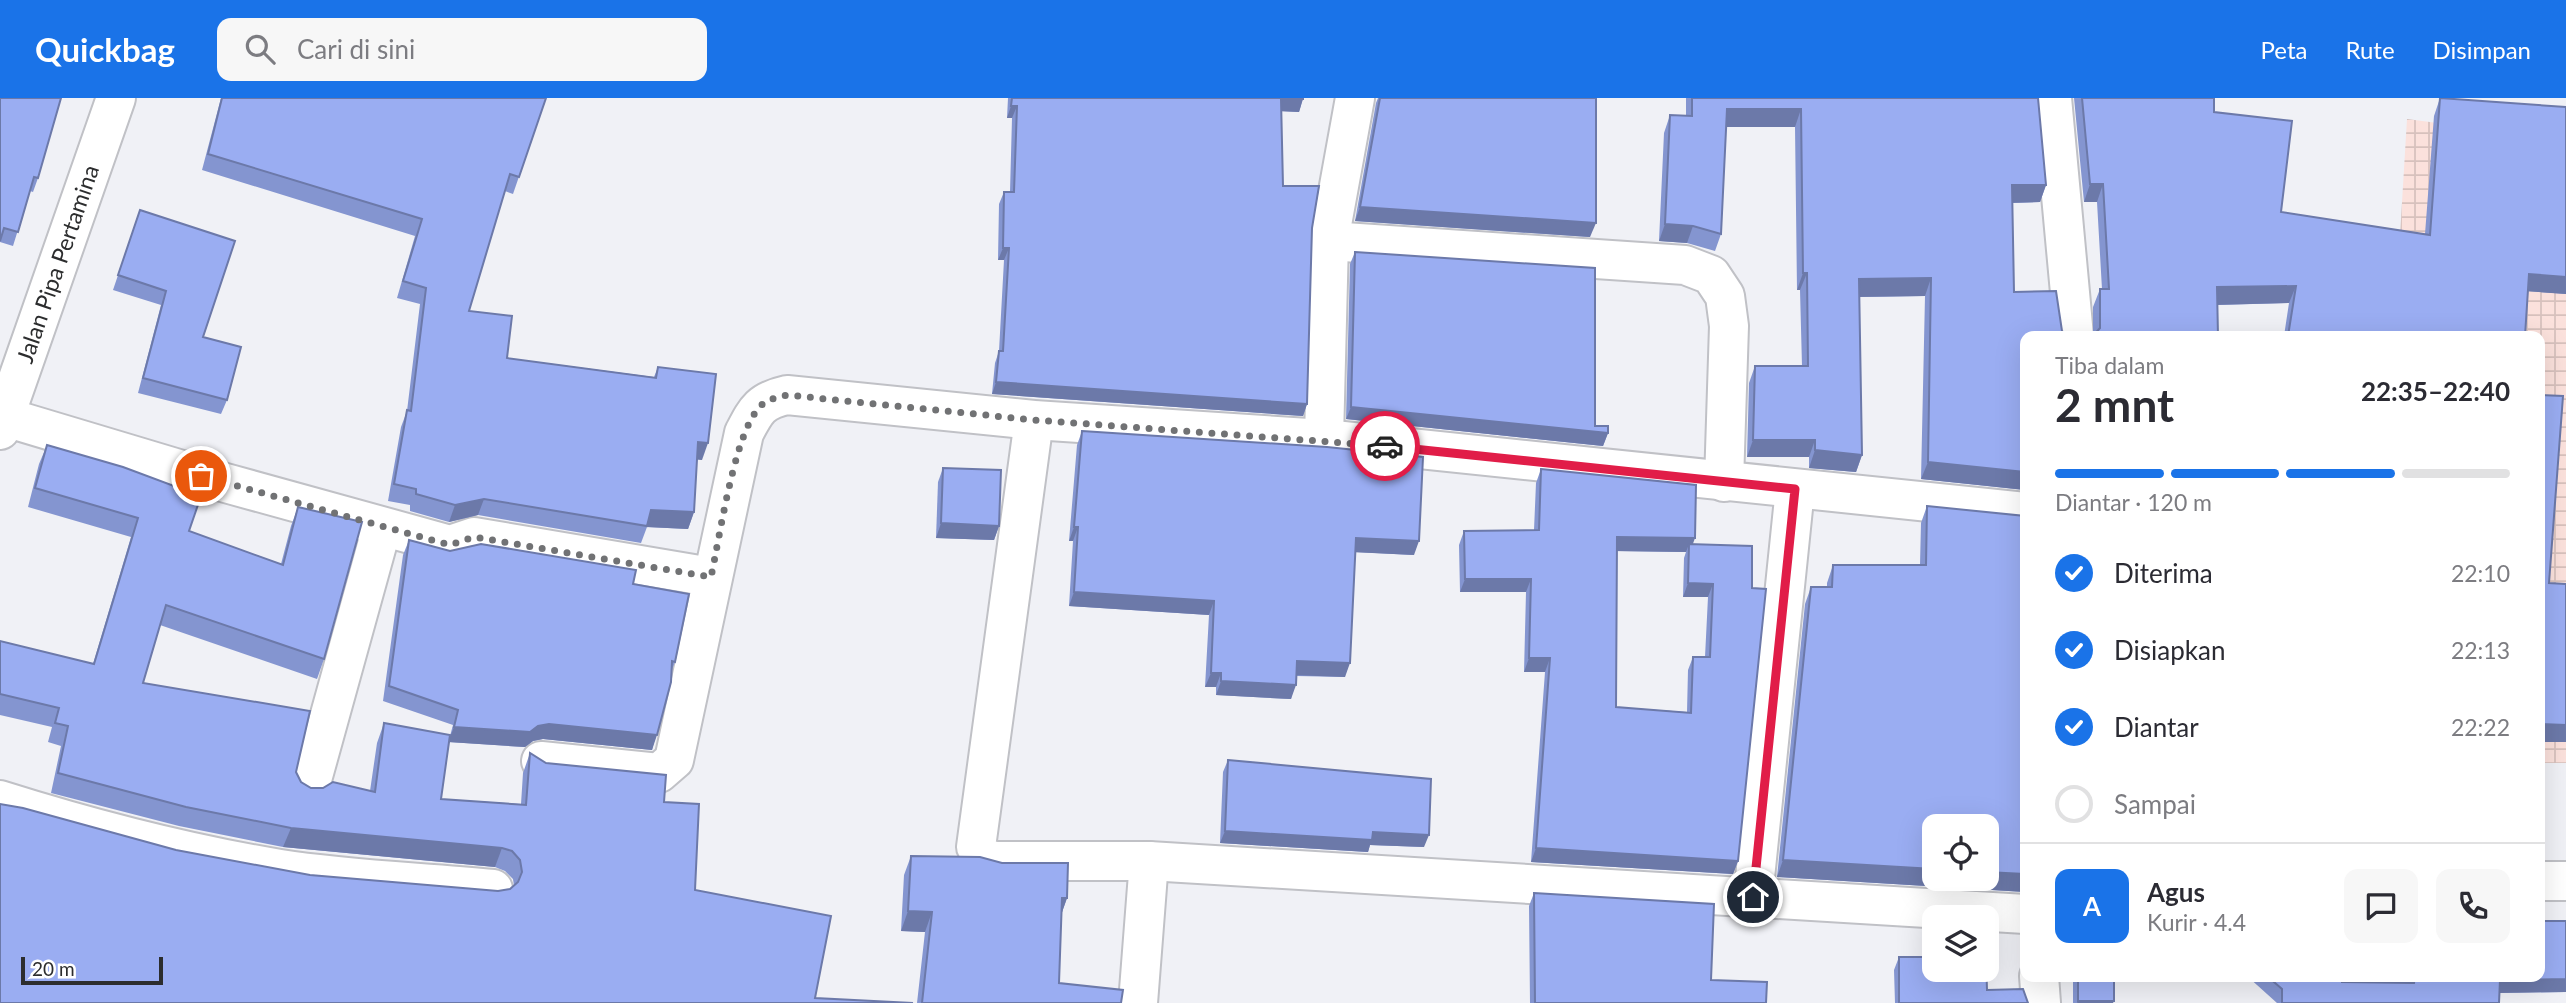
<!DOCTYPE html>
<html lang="id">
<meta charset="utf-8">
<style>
body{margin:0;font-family:Lato,sans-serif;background:#f7f7f7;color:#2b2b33;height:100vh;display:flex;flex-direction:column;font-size:26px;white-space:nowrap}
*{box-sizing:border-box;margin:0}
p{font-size:23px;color:#7c7c81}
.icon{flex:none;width:38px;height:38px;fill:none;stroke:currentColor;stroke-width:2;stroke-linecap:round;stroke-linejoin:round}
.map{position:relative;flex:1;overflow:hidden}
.details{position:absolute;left:2020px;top:233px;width:525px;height:651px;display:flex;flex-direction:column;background:#fff;border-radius:14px;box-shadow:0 7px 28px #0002}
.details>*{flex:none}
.buttons{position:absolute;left:1922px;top:716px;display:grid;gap:14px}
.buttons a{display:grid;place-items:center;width:77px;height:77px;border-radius:14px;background:#fff;box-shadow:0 7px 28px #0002;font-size:35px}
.scale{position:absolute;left:21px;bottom:18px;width:142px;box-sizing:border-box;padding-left:7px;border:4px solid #2c2d2e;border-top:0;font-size:19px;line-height:24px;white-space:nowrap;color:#2c2d2e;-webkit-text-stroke:5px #fff;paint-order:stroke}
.pin{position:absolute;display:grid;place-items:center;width:60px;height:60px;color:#fff;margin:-30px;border:4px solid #fff;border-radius:50%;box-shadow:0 2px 7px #0007}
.courier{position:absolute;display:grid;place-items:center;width:70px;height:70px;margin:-35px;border:5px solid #e11d48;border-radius:50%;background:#fff;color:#222;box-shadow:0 2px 9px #0007}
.head em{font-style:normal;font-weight:700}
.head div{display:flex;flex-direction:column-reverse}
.head{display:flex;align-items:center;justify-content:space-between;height:119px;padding:0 35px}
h1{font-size:46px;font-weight:700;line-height:52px}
.bar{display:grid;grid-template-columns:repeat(4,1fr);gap:10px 7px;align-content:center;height:84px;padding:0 35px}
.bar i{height:9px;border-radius:5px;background:#e1e1e2}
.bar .selected{background:#1a73e8}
.bar p{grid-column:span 4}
.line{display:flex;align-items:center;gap:18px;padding:0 35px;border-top:2px solid #e1e1e2}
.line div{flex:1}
.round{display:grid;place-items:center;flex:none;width:74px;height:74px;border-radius:14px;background:#f7f7f7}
ol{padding:0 35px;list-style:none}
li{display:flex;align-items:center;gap:21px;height:77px}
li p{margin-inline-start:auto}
li .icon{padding:7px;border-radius:50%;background:#1a73e8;color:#fff;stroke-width:4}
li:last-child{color:#7c7c81}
li i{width:38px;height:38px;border:4px solid #e1e1e2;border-radius:50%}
header{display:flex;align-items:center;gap:42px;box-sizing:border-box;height:98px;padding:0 35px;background:#1a73e8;color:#fff}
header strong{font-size:33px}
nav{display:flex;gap:38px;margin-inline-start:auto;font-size:24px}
.search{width:490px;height:63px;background:#f7f7f7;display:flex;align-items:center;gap:18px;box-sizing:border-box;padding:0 24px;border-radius:14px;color:#7c7c81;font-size:26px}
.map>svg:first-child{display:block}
.industrial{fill:url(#industrial-grid)}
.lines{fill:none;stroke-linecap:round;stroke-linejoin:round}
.minor-casing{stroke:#c0c1c6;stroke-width:42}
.minor{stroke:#fff;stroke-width:38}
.wall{fill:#8495d0;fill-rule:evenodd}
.shaded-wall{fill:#6c79a9}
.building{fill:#9aadf2;stroke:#6c79a9;stroke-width:2}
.done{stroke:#717274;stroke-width:7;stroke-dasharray:0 12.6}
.route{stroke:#e11d48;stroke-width:9}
.labels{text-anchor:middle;stroke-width:5;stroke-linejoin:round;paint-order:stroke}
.street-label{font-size:23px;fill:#2c2d2e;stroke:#fff}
</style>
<header>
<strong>Quickbag</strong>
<div class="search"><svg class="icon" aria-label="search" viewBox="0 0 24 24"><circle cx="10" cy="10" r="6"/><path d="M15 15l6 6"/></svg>Cari di sini</div>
<nav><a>Peta</a><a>Rute</a><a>Disimpan</a></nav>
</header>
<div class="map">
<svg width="2566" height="905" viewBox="0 0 2566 905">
<defs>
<pattern id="industrial-grid" width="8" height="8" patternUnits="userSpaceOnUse" patternTransform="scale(1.75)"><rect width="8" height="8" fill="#fbe1dc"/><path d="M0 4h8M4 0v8" fill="none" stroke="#d7c1bd"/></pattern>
</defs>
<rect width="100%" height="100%" fill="#f0f1f6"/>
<polygon class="industrial" points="2407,21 2566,42 2566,665 2539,665 2539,238 2394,238"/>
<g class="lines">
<g class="minor-casing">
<g id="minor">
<polyline points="2052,0 2074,238"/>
<polyline points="1329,143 1685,167 1711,177 1725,198 1729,228 1724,384"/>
<polyline points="5,319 222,384 450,447 474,439 711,479"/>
<polyline points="1034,322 976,749 983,760 995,763 1149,763 1138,905"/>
<polyline points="0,332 116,0"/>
<polyline points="1324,341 1329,143 1355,0"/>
<path d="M541,663L659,675L674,662L744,335C756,312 760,303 787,297L1034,322L1324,341L2025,414"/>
<polyline points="310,689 382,429"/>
<path d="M0,702C92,731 185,755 280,771C350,782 423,784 493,791"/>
<polyline points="1149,763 2025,816"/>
<polyline points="2539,783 2566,783"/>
<polyline points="1753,799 1795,391"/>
<polyline points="2039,878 2041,905"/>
</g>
</g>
<use href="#minor" class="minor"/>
</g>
<g class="wall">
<polygon points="0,0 38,80 33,94 30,93 13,148 0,144"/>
<polygon points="221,0 546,0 513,96 505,93 469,213 507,260 654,279 658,269 702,362 697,361 694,414 688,431 647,429 641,445 478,417 449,424 410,413 410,407 388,403 401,329 407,313 420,206 397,200 415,138 202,72"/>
<polygon points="1008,0 1303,0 1299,14 1281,13 1283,88 1312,130 1307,306 1303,318 992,296 995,265 999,253 1004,162 998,162 999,106 1004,94 1010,94 1012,20 1007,20"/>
<polygon points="1378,0 1596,0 1590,139 1355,123 1376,5"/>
<polygon points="1686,0 2038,0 2046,87 2040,104 2012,105 2014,194 2025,238 2025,392 1921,381 1925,198 1859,199 1862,357 1856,374 1809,370 1809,359 1747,359 1749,285 1755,268 1802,268 1800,192 1797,192 1795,29 1726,29 1721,136 1715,153 1687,145 1659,143 1664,35 1670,17 1686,18"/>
<polygon points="2074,0 2214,0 2214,14 2281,114 2425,136 2434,18 2440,0 2566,9 2566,196 2528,193 2525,238 2284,238 2289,205 2218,207 2093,238 2093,209 2100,191 2102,191 2097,104 2084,104"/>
<polygon points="140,112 203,239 227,302 221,316 138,295 161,207 113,192"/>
<polygon points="1355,154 1595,328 1608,335 1603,348 1346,321 1350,166"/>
<polygon points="1082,333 1414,457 1355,454 1345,579 1296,578 1291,601 1216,597 1216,589 1205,589 1209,517 1069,508 1073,443 1069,443 1077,347"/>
<polygon points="47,347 189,433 281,466 291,428 298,409 324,561 317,581 160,527 143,585 296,674 301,684 311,690 370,693 377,645 384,625 450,638 453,627 383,603 403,457 409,442 450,453 633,486 675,564 671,574 652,652 543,641 533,643 525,649 449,644 441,701 521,706 523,675 530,655 546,665 664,704 695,792 0,905 176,752 310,777 498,793 510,791 514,788 513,781 505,773 495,769 283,749 179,728 51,695 61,648 48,644 52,629 0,617 0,543 93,566 131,439 28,409 39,366"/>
<polygon points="943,370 999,428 994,442 936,440 938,384"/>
<path d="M1541,371L1693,446L1752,448L1738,763L1733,776L1531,764L1545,574H1524L1526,494H1460L1459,447L1464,433L1534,432L1536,385ZM1617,453L1686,454L1684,460L1683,499H1708L1705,559H1693L1688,572L1687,614L1616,609Z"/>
<polygon points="1927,408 2025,418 2025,794 1777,779 1805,506 1811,489 1827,489 1827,485 1833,467 1920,467 1921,425"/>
<polygon points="1228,662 1424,749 1370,747 1368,754 1220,745 1223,674"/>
<polygon points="911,758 1067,800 1061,817 1059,885 1121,905 917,905 925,834 901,833 904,777"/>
<polygon points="1534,795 1711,882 1766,905 1530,905 1529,808"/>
<polygon points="2566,823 2566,894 2499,895 2499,905 2277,905 2247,878 2342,878 2342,884 2410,885 2410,878 2539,878"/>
<polygon points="1899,859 1987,892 2028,905 1895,905 1894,872"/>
<polygon points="2073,878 2114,878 2113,905 2073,905"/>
</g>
<g class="shaded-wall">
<polygon points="1281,1 1303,1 1299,14 1276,13"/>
<polygon points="1011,8 1017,8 1012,20 1007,20"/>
<polygon points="1727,11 1801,11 1795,29 1720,29"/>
<polygon points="2090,86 2103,86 2097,104 2084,104"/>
<polygon points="2012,87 2046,87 2040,104 2006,105"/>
<polygon points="1360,109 1596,125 1590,139 1355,123"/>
<polygon points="1665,126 1693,128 1687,145 1659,143"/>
<polygon points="1003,150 1009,150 1004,162 998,162"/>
<polygon points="1803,175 1807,175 1800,192 1797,192"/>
<polygon points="2529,176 2566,179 2566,196 2523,193"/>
<polygon points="1931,180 1925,198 1853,199 1859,181"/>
<polygon points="2296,188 2289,205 2211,207 2217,189"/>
<polygon points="996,284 1307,306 1303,318 992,296"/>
<polygon points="1351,309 1608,335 1603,348 1346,321"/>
<polygon points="1753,342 1815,342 1809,359 1747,359"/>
<polygon points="698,344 708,345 702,362 692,361"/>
<polygon points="1815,352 1862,357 1856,374 1809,370"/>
<polygon points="1928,364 2025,374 2025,392 1921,381"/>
<polygon points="484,401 478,417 449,424 455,407"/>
<polygon points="651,412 694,414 688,431 647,429"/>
<polygon points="941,425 999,428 994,442 936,440"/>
<polygon points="1074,429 1078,429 1073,443 1069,443"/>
<polygon points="1617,439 1695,440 1690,454 1689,446 1686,454 1612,453"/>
<polygon points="1356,440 1419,443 1414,457 1351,454"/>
<polygon points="1465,481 1531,481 1526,494 1460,494"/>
<polygon points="1688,485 1713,486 1708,499 1683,499"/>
<polygon points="1074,494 1214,503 1209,517 1069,508"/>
<polygon points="1529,560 1550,560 1545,574 1524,574"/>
<polygon points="1297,563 1350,565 1345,579 1292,577"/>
<polygon points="1211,575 1221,575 1216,589 1205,589"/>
<polygon points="1221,583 1296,587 1291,601 1216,597"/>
<polygon points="549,626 657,637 652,652 543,641 533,643 525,649 448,644 454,629 538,628"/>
<polygon points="2539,626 2566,627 2566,644 2539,644"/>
<polygon points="291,730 502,750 495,769 283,749"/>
<polygon points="1225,733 1373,734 1429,737 1424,749 1370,747 1368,754 1220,745"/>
<polygon points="1536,750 1738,763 1733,776 1531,764"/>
<polygon points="1783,762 1934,771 1934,780 1986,780 1986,774 2025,776 2025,794 1777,779"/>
<polygon points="1062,800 1067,800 1060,820"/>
<polygon points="908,813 932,814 925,834 901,833"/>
<polygon points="2566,881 2566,894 2495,895 2500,882"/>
<polygon points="2078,903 2114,903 2113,905 2077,905"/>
</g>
<g class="building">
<polygon points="0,0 61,0 38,80 34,79 18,134 4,130 0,143"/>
<polygon points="222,0 546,0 519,79 510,76 469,213 512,218 507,260 656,280 658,269 716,276 708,345 698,344 694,414 651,412 647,428 484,401 455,407 416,396 416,391 394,386 407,312 411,313 426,190 403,183 422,121 208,56"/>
<polygon points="1012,0 1303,0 1303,1 1281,1 1283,88 1319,88 1312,130 1307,306 996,284 999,253 1003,253 1009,150 1003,150 1004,94 1014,94 1017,8 1011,8"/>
<polygon points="1380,0 1596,0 1596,125 1360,109"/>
<polygon points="1692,0 2038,0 2046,87 2012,87 2014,194 2056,193 2062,233 2068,238 2025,238 2025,374 1928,364 1931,180 1859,181 1862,357 1815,352 1815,342 1753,342 1755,268 1808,268 1807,175 1803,175 1801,11 1727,11 1721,136 1693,128 1665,126 1670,17 1692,18"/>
<polygon points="2082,0 2214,0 2214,14 2292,23 2281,114 2430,137 2440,0 2566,9 2566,179 2529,176 2525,238 2288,238 2296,188 2217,189 2218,238 2171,238 2171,237 2153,238 2093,238 2100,230 2100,191 2109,191 2103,86 2090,86"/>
<polygon points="140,112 235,143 203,239 241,249 227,302 143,280 166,193 118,177"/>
<polygon points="1355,154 1595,170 1595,328 1608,328 1608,335 1351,309"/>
<polygon points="2539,297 2563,298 2549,485 2566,486 2566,627 2539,626"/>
<polygon points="1082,333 1327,349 1423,359 1419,443 1356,440 1350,565 1297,563 1296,587 1221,583 1221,575 1211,575 1214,503 1074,494 1078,429 1074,429"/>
<polygon points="47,347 123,369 201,398 189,433 283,467 298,409 362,424 324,561 166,507 143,585 310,613 296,674 301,684 311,690 323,690 333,684 375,694 384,625 450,637 441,701 526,707 530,655 546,665 666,677 664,704 699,706 695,792 831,818 815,900 913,905 0,905 0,706 23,710 176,752 310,777 498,793 510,791 518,784 522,774 520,762 512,753 502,750 291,730 186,709 58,675 68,628 55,625 59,610 0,596 0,543 94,566 138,420 35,390"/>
<polygon points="943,370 1001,372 999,428 941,425"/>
<polygon points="1541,371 1696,387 1695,440 1617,439 1616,609 1691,615 1693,559 1710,559 1713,486 1688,485 1689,446 1752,448 1752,490 1766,491 1738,763 1536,750 1550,560 1529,560 1531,481 1465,481 1464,433 1539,432"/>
<polygon points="1927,408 2025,418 2025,776 1986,774 1986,728 1934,728 1934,771 1783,762 1811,489 1832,489 1833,467 1926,467"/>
<polygon points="409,442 450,453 481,446 636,472 633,486 689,496 675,564 672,563 671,584 657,637 549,626 538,628 530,634 454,629 458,612 389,588"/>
<polygon points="1228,662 1431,681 1429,737 1373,734 1372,742 1225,733"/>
<polygon points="911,758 980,759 1002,765 1068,765 1067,800 1062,800 1059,885 1123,892 1121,905 922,905 932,814 908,813"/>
<polygon points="1534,795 1714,806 1711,882 1767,884 1766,905 1535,905"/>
<polygon points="2539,823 2566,823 2566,881 2500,882 2499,905 2282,905 2282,891 2267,878 2342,878 2342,884 2414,885 2415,878 2539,878"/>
<polygon points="1986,857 1987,892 2023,891 2028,905 1899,905 1899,859 1934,859 1934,872 1986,872"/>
<rect x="2078" y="878" width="36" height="25"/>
</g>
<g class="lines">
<path class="done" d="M201,378L450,447L474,439L711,479C720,437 733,347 755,315C762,303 773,300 787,297L1034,322L1385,348"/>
<polyline class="route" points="1385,348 1795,391 1753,799"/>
</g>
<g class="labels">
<g class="street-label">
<text transform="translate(58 166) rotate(-71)" y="8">Jalan Pipa Pertamina</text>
</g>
</g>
</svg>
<div class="buttons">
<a><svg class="icon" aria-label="locate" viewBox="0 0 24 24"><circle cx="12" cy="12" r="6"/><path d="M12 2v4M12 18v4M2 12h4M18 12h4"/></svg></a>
<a><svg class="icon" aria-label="layers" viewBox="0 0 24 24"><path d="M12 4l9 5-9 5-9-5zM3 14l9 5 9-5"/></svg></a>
</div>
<div class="scale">20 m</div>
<div class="pin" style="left:201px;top:378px;background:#ea580c"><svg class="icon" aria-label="bag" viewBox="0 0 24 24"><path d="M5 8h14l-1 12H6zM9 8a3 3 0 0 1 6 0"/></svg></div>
<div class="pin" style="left:1753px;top:799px;background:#1f2937"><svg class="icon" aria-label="home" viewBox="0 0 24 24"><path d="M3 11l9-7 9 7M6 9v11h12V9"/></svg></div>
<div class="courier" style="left:1385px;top:348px"><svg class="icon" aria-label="car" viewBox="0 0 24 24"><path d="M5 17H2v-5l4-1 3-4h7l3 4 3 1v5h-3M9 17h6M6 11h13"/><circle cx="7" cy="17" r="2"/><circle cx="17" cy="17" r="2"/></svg></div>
<section class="details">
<div class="head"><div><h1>2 mnt</h1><p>Tiba dalam</p></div><em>22:35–22:40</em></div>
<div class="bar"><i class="selected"></i><i class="selected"></i><i class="selected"></i><i></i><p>Diantar · 120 m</p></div>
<ol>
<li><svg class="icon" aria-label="check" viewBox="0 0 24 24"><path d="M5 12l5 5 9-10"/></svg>Diterima<p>22:10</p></li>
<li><svg class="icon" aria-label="check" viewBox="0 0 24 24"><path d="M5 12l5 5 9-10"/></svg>Disiapkan<p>22:13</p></li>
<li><svg class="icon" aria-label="check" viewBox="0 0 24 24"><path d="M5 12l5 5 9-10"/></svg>Diantar<p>22:22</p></li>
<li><i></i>Sampai</li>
</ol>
<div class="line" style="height:126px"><b class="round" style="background:#1a73e8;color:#fff">A</b><div><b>Agus</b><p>Kurir · 4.4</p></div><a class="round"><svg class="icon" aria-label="chat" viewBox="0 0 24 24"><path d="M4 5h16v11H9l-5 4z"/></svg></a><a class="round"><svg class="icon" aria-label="phone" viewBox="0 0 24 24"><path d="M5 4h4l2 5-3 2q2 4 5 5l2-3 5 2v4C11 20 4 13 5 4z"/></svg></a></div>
</section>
</div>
